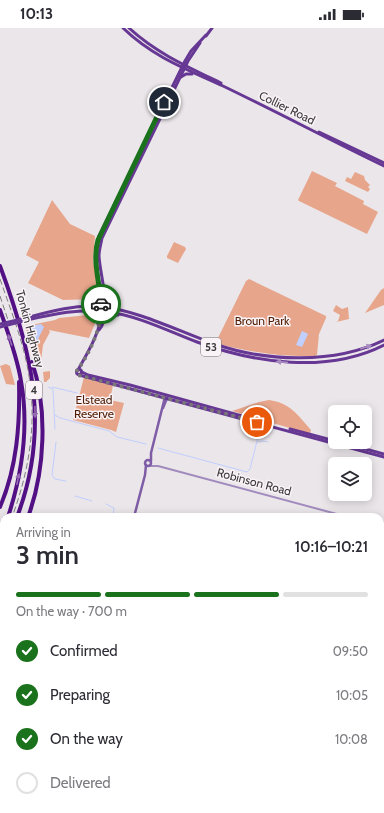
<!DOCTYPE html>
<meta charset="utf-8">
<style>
body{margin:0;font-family:Cabin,sans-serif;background:#f2f2f3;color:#2b2b33;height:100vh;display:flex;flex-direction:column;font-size:15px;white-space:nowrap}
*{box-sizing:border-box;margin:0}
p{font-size:13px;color:#7c7c81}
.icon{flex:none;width:22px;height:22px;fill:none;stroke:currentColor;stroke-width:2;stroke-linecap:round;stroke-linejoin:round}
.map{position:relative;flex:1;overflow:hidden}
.details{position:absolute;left:0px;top:485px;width:384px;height:300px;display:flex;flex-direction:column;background:#fff;border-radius:12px 12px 0 0;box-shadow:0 2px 10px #0003}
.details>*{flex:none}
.tools{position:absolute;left:328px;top:377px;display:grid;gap:8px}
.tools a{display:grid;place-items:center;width:44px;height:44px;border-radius:6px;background:#fff;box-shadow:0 2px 10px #0003;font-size:20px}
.pin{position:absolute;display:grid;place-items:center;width:34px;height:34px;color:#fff;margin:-17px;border:2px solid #fff;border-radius:50%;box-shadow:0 1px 4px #0007}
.courier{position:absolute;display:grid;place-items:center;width:40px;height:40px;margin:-20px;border:3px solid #1b721c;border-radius:50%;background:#fff;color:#222;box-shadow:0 1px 5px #0007}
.headline em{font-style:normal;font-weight:600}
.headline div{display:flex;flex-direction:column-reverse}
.headline{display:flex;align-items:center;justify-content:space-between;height:68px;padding:0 16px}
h1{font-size:26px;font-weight:600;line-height:30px}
.bar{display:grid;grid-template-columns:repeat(4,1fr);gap:6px 4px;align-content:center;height:48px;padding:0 16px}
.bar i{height:5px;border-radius:3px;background:#e1e1e2}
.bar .active{background:#1b721c}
.bar p{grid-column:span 4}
ol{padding:0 16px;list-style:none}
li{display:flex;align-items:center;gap:12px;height:44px}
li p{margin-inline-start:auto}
li .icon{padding:4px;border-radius:50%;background:#1b721c;color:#fff;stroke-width:4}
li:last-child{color:#7c7c81}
li i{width:22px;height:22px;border:2px solid #e1e1e2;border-radius:50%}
.status{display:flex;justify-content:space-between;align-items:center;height:28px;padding:0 20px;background:#fff;direction:ltr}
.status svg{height:11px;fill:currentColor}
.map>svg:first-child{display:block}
.green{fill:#e7a68b}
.water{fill:#c0cffe}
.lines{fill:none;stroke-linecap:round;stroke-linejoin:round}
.stream{stroke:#c0cffe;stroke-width:1}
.tertiary{stroke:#a18bbe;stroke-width:2}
.secondary{stroke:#7e5ca6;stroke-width:2.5}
.primary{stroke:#663894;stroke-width:3}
.trunk{stroke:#5c248c;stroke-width:3.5}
.motorway{stroke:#521084;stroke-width:4}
.rail{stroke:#7f7c7e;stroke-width:1;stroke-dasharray:6 3;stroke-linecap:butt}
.primary-bridge{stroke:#663894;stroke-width:3}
.oneway{fill:#956bb2}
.oneway2{fill:#a88cc1}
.done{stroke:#797678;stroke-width:4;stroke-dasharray:0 7.2}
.route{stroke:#1b721c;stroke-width:5}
.labels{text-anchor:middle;stroke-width:3;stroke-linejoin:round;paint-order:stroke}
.shield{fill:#f9f3f7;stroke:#747173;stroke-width:1}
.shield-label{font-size:11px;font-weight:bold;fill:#3b393a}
.street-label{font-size:12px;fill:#3b393a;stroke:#f9f3f7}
.park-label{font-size:12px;fill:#501d03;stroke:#f9f3f7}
</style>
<div class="status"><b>10:13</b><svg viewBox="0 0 49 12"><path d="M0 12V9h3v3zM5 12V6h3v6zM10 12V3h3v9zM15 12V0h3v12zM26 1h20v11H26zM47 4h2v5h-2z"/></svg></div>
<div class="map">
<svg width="384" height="785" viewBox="0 0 384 785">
<rect width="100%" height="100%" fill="#ebe6ea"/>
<g class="green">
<polygon points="312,143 337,155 335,158 364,173 363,176 378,184 367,206 299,173 298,172"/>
<polygon points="355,144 364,148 365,152 370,157 368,159 370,161 368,164 345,153 347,149 351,151"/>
<polygon points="52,172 70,196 95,208 93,231 98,268 96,271 63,272 28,255 39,234 26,227"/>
<polygon points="174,214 185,219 186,221 178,235 167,230 167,228"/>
<path d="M249,251L326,288V290L319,306L317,327L315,328C290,329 265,326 240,321C232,319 223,318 216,314L246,253Z"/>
<polygon points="384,260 384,277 365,285 381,262"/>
<polygon points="336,277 342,281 348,279 349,291 336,294 338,293 340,287 333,283"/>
<polygon points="88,287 95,289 96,293 89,310 49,302 50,304 43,317 41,333 33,330 28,314 26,298 55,292 59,290"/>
<polygon points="6,336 10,338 15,357 6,356 0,338"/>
<polygon points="50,343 50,350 46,354 44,354 43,344"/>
<polygon points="84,349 113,357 110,372 124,375 116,404 111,402 73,392"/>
<path d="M269,372C290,375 298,387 311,402L310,406L232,383L259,374Z"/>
<polygon points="380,711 384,712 384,785 334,785 337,785 338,781 380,781"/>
</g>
<g class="water">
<polygon points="41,296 44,299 39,309 36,318 29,298"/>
<polygon points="302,303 308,306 302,319 296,317"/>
</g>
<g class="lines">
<g class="stream">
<polyline points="48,359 53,361 55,401"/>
<polyline points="52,359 77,365"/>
<polyline points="55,387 60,390 109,403 117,409 146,416"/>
<polyline points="56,414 52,447 55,451 66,453"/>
<polyline points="258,414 263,413 268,414"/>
<polyline points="158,420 247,444 250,441 260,401"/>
<polyline points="75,468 92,473"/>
<polyline points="106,476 114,480 113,489"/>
</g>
<g class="tertiary">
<polyline points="150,438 158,438 348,489"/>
<polyline points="380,498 384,499"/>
<polyline points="87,785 88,781"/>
</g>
<g class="secondary">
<polyline points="163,380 167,370"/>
<circle cx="148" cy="435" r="3"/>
<polyline points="151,433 151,425 165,369"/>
<polyline points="134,489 145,447 146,437"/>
</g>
<g class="primary">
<path d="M123,0C153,29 186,41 223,58C277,84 330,112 384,138"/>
<path d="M129,0C156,25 188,39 221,55"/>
<polyline points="206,8 212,0"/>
<polyline points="181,49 186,46 192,46"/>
<polyline points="152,72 158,74 161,80"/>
<polyline points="319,104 384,135"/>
<polyline points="89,277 97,275 101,272"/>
<polyline points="94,283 97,287 98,296"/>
<path d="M26,290C51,283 77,276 103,279C140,283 180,304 215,316C266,334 335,336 384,312"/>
<polyline points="104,291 111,288 118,287"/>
<path d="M27,292C53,286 81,280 108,284C139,288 168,303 197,314C255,335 327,346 384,317"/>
<path d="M99,302C113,287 100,248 99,228C99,222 101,216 102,210L188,33L200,15"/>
<circle cx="79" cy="344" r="2.5"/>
<path d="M78,342C88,324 101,303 102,282C102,257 91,233 99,208L185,33L191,23L206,7"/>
<polyline points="82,344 88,347 130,357 260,393"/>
<polyline points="79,347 384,429"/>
<polyline points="290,401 335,413"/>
<polyline points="340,414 384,426"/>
<polyline points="380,596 384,586"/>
<polyline points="380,606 384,598"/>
<polyline points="329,785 330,781"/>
</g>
<g class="trunk">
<polyline points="0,514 4,515"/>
<polyline points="0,544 4,545"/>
<polyline points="380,670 384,671"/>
<polyline points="380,675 384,676"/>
</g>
<g class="motorway">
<path d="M0,238C32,324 51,400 17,489"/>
<path d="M0,282C8,305 17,328 21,353C29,398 22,446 8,489"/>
<path d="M0,479C17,439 20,397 19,354"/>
<path d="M28,489C45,443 48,381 32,334"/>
<polyline points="0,510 4,500"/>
<polyline points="0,530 4,520"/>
<polyline points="0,558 4,553"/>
<polyline points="0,563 4,558"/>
</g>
<g class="rail">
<path d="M0,251C11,283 24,315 29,348C37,395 29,444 12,489"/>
<polyline points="0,268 9,295"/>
<polyline points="0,515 4,505"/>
</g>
<g class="primary-bridge">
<polyline points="0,296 26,290"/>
<polyline points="0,299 27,292"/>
</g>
</g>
<defs><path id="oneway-solid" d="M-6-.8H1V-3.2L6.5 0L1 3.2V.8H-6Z"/></defs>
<g class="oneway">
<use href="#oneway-solid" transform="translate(10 312) rotate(-109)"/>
<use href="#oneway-solid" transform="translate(35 384) rotate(89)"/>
<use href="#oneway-solid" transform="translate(18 451) rotate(-78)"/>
</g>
<g class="oneway2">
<use href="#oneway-solid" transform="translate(366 319) rotate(-19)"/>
<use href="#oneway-solid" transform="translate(282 334) rotate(-175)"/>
</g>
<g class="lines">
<path class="done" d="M101,276C103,298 89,327 76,344L78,347L257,394"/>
<path class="route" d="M101,276C100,255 92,233 98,212L164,74"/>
</g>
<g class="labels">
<g class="shield">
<rect x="201" y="310" width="20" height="18" rx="3"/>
<rect x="26" y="353" width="16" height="18" rx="3"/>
</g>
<g class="shield-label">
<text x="211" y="323">53</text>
<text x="34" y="366">4</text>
</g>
<g class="street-label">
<text transform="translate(287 80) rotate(26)" y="4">Collier Road</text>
<text transform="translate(30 301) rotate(75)" y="4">Tonkin Highway</text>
<text transform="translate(254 454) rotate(15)" y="4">Robinson Road</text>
</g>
<g class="park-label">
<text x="262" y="297">Broun Park</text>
<text x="94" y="376">Elstead<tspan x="94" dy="14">Reserve</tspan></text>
</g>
</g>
</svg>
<div class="tools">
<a><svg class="icon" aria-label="locate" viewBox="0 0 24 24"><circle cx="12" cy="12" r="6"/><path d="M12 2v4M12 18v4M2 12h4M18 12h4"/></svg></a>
<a><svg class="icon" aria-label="layers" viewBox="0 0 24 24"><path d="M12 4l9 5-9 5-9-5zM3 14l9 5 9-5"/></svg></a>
</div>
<div class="pin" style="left:257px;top:394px;background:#ea580c"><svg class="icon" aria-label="bag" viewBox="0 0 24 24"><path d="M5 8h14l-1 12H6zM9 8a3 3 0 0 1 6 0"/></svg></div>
<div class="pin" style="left:164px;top:74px;background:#1f2937"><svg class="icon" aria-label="home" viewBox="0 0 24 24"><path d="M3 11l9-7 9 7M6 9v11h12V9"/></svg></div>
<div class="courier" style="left:101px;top:276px"><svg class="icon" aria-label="car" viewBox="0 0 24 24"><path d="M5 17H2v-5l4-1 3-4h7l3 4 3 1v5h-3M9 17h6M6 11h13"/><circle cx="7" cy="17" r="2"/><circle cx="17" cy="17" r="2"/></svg></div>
<section class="details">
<div class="headline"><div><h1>3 min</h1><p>Arriving in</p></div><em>10:16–10:21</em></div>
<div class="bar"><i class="active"></i><i class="active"></i><i class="active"></i><i></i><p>On the way · 700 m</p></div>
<ol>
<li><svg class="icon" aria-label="check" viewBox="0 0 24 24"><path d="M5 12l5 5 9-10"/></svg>Confirmed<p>09:50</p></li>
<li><svg class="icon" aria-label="check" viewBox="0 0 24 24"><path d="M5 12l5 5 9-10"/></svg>Preparing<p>10:05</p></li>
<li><svg class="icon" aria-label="check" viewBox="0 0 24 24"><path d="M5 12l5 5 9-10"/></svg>On the way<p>10:08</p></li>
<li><i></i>Delivered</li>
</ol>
</section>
</div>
